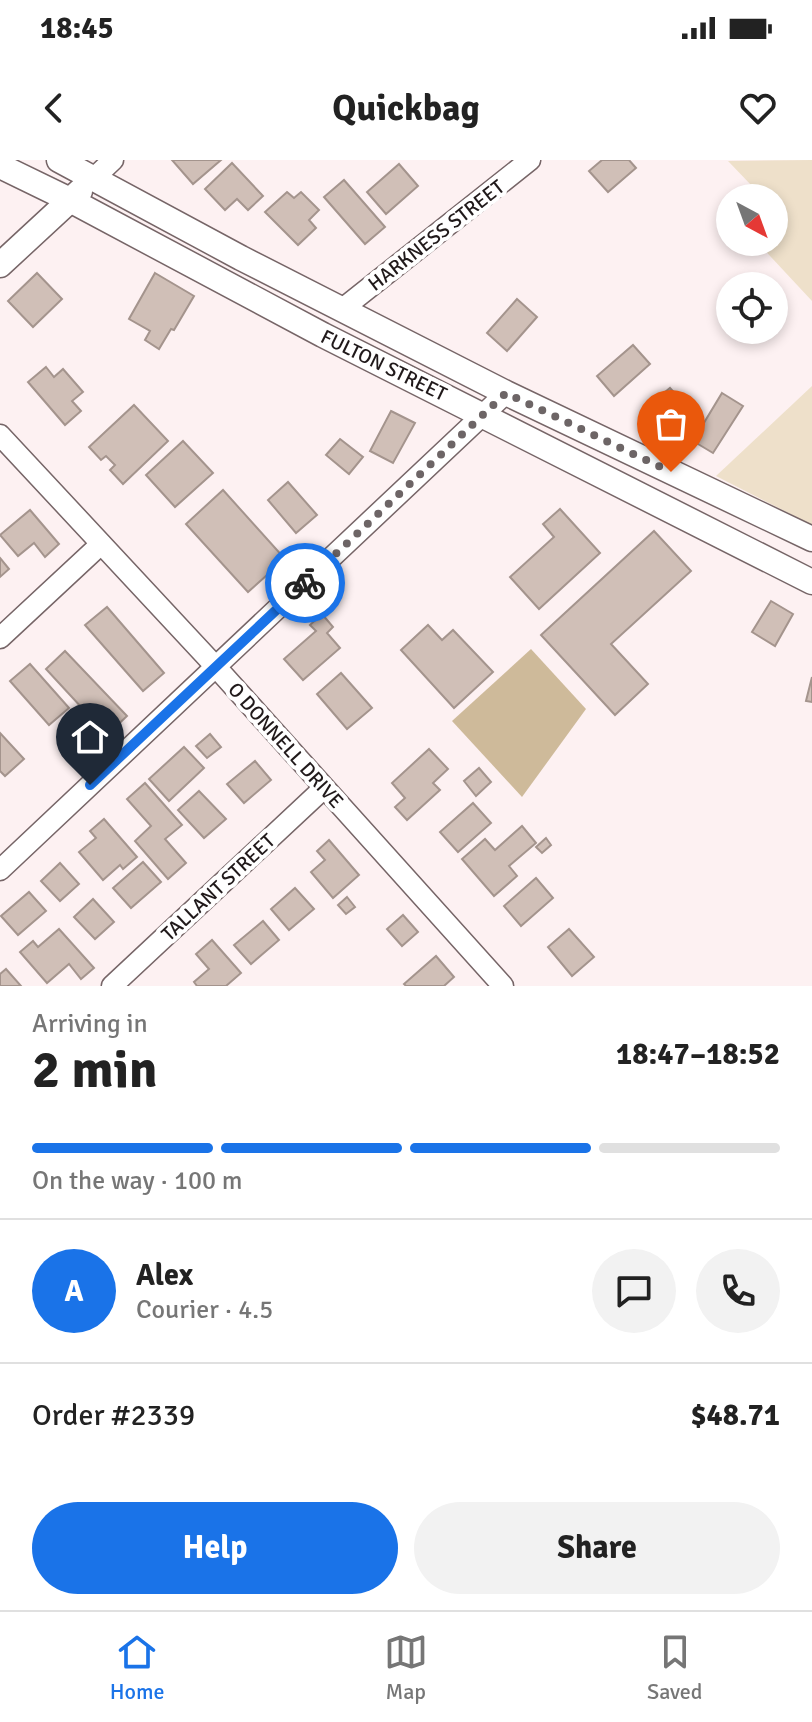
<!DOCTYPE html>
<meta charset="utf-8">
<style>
body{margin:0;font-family:Signika,sans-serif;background:#f2f2f2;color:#222;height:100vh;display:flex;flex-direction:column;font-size:30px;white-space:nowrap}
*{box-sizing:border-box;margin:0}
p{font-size:26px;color:#767676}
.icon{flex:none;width:44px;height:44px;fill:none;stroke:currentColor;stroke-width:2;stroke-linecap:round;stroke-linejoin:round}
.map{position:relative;height:826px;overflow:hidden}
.details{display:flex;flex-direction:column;background:#fff;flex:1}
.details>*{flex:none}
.needle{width:52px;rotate:139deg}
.controls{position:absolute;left:716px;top:24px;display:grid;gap:16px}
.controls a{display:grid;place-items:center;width:72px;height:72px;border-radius:50%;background:#fff;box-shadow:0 4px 12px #0003;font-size:40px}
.pin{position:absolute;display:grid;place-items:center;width:68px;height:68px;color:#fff;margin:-82px -34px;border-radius:50% 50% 50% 0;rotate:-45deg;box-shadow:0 0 8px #0007}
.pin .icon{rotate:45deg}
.courier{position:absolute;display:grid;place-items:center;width:80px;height:80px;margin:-40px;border:6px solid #1a73e8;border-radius:50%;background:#fff;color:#222;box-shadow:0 2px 10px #0007}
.overview em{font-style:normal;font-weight:700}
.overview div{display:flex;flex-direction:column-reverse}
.overview{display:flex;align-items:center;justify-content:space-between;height:136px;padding:0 32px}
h1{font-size:52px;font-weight:700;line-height:60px}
.bar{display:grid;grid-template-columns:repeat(4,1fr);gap:12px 8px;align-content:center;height:96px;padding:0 32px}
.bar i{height:10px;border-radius:6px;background:#e0e0e0}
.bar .current{background:#1a73e8}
.bar p{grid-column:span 4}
.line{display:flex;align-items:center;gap:20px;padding:0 32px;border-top:2px solid #e0e0e0}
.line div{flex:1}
.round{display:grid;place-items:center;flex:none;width:84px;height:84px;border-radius:42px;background:#f2f2f2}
.action{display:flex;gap:16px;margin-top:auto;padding:16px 32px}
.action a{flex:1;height:92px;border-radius:48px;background:#1a73e8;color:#fff;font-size:32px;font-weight:700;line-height:92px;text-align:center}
.action a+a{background:#f2f2f2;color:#222}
.status{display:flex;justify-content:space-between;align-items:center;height:56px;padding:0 40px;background:#fff;direction:ltr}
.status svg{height:22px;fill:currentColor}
header{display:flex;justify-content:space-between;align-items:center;height:104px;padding:0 32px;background:#fff;font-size:36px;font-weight:700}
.tab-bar{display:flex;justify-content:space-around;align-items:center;height:112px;border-top:2px solid #e0e0e0;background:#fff;font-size:22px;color:#767676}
.tab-bar a{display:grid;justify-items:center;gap:4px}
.tab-bar .current{color:#1a73e8}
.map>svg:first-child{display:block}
.green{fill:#eee0ca}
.forest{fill:#ceba9a}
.building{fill:#d0bfb7;stroke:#a4948d;stroke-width:2}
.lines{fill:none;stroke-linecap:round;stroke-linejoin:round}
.minor-casing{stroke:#766567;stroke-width:23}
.tertiary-casing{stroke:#766567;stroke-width:27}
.minor{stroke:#fff;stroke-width:20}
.tertiary{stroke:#fff;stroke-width:24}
.done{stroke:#6d6566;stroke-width:8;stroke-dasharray:0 14.4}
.route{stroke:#1a73e8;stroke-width:10}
.labels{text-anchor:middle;stroke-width:8;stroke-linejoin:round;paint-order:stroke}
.street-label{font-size:20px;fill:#20191a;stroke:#fff}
</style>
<div class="status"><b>18:45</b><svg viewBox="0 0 49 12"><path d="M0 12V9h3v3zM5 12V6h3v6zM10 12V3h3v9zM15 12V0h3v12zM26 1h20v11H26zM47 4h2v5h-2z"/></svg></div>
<header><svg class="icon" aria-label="back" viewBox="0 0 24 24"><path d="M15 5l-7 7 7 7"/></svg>Quickbag<svg class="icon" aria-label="heart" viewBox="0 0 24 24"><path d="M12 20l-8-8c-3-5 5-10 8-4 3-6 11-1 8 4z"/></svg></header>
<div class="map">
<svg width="812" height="826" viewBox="0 0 812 826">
<rect width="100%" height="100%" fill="#fdf1f2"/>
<g class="green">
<polygon points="812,0 812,141 757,82 774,82 774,38 740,38 752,26 728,1"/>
<polygon points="812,226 812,365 716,316"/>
</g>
<polygon class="forest" points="531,489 586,549 522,637 452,561"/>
<g class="building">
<polygon points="172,0 221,0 193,24"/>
<polygon points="602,0 629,0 636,8 608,32 589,11"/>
<polygon points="232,3 263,36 248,50 237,39 225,50 205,29"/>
<polygon points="399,4 418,26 386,54 367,32"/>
<polygon points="344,20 385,67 365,84 324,37"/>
<polygon points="287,32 294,38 301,32 319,50 309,60 316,68 298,85 265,52"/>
<polygon points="37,113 62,139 33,167 8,141"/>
<polygon points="155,113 194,136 174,170 171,169 159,189 145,180 150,171 129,159"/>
<polygon points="517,139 537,157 507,191 487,173"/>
<polygon points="633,185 650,204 614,236 597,216"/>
<polygon points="46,207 54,217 63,209 83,232 72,241 81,251 65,265 28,222"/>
<polygon points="670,228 688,248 670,264 652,243"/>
<polygon points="722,233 743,246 713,293 693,281"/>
<polygon points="134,245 168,281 123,324 110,310 115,305 106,296 101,300 89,287"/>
<polygon points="391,251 415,263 393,303 370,291"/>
<polygon points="340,279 363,297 349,314 326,295"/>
<polygon points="183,281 213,313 175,347 146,315"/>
<polygon points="288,322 317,355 296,373 268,340"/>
<polygon points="223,330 285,399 248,432 186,364"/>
<polygon points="560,349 600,393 539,449 510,417 554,377 543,364"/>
<polygon points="30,350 59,384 45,397 34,383 18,396 0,375"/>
<polygon points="654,371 691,411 611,484 648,524 615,555 541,475"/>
<polygon points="0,398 9,409 0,417"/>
<polygon points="771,441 793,454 775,486 752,472"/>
<polygon points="107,447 164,513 143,531 85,465"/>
<polygon points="322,454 333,467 327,473 340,488 303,520 284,499 316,471 310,465"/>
<polygon points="428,465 442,480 453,470 493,512 454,548 401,490"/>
<polygon points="65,491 127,556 107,575 46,509"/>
<polygon points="30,504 69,548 49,565 10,521"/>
<polygon points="341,513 372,548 347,569 317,534"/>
<polygon points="812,517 812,542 806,541"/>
<polygon points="0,573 24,599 5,616 0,611"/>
<polygon points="210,574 221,587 207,598 196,586"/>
<polygon points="184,587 204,608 169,641 149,619"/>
<polygon points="429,589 448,609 433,623 440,630 407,660 395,647 405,638 392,623"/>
<polygon points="255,601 271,620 244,643 227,624"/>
<polygon points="479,608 491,622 476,636 464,621"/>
<polygon points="145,623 182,665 165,679 186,703 168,719 135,681 151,666 127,639"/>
<polygon points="199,631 226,659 204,678 178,650"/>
<polygon points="473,643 491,663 458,692 440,672"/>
<polygon points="104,659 137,697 123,709 120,705 103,720 79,692 96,678 90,671"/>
<polygon points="522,666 536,683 509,706 517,716 494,736 462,699 485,679 495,690"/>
<polygon points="546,678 551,685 542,693 536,687"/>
<polygon points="329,680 359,715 333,738 311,712 325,700 317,691"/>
<polygon points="143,702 161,722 131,748 113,728"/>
<polygon points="60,703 79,724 60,741 41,721"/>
<polygon points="536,718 553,738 521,766 504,746"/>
<polygon points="295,728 314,749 289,770 271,749"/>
<polygon points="29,732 46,751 18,775 1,756"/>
<polygon points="347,737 355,747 346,754 338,745"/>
<polygon points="93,739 114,762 95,779 74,757"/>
<polygon points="403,755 418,772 402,786 387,769"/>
<polygon points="263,761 279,780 251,804 234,785"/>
<polygon points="59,769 94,808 81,819 69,804 47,823 20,792 33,781 38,787"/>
<polygon points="569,769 594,797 572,816 548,787"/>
<polygon points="212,780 241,813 226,826 197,826 194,822 209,809 196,794"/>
<polygon points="436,796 454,817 444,826 406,826 404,824"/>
<polygon points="6,809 21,826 0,826 0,814"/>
</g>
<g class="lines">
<g class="minor-casing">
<g id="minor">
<polyline points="94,18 113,0"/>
<polyline points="341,150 530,0"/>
<polyline points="0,275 216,507 503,826"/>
<polyline points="0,478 101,384"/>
<polyline points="0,710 506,233"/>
<polyline points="112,826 324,628"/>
</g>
</g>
<g class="tertiary-casing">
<g id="tertiary">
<polyline points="59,0 241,98 506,233 812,379"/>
<polyline points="0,6 70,40 323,175 812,422"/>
<polyline points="0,105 80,31"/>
</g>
</g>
<use href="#minor" class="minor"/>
<use href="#tertiary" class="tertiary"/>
</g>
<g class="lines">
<polyline class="done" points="305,423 506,233 671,312"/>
<polyline class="route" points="90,625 305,423"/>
</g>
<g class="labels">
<g class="street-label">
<text transform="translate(436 75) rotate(-38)" y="7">HARKNESS STREET</text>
<text transform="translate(384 205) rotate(26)" y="7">FULTON STREET</text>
<text transform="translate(286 585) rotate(48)" y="7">O DONNELL DRIVE</text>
<text transform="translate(218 727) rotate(-43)" y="7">TALLANT STREET</text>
</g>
</g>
</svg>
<div class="controls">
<a><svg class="needle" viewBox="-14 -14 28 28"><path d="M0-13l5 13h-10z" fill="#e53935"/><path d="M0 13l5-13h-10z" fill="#767676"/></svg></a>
<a><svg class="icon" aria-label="locate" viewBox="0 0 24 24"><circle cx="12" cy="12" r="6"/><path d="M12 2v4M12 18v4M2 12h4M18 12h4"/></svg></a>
</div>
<div class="pin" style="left:671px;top:312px;background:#ea580c"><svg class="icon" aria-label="bag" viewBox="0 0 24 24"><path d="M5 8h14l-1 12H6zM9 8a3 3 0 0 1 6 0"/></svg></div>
<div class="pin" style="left:90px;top:625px;background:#1f2937"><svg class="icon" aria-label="home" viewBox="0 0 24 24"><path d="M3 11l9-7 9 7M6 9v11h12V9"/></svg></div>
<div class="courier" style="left:305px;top:423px"><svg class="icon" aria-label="bike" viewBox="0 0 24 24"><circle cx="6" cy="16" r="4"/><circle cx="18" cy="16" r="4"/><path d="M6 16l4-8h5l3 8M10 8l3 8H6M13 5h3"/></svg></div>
</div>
<section class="details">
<div class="overview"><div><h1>2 min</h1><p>Arriving in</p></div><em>18:47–18:52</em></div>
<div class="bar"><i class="current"></i><i class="current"></i><i class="current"></i><i></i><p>On the way · 100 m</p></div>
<div class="line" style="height:144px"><b class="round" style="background:#1a73e8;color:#fff">A</b><div><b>Alex</b><p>Courier · 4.5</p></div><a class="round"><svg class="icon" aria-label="chat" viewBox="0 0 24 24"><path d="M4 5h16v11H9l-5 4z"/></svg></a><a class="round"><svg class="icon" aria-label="phone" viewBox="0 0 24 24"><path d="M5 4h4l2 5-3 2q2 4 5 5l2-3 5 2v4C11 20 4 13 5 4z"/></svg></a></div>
<div class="line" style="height:104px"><div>Order #2339</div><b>$48.71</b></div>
<div class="action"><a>Help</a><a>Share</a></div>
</section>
<nav class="tab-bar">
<a class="current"><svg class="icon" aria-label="home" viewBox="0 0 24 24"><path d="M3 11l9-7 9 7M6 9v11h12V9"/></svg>Home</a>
<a><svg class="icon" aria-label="map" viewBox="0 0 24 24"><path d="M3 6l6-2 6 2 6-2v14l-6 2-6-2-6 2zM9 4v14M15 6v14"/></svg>Map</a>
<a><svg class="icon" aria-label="saved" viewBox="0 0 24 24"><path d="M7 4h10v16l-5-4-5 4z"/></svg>Saved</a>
</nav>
